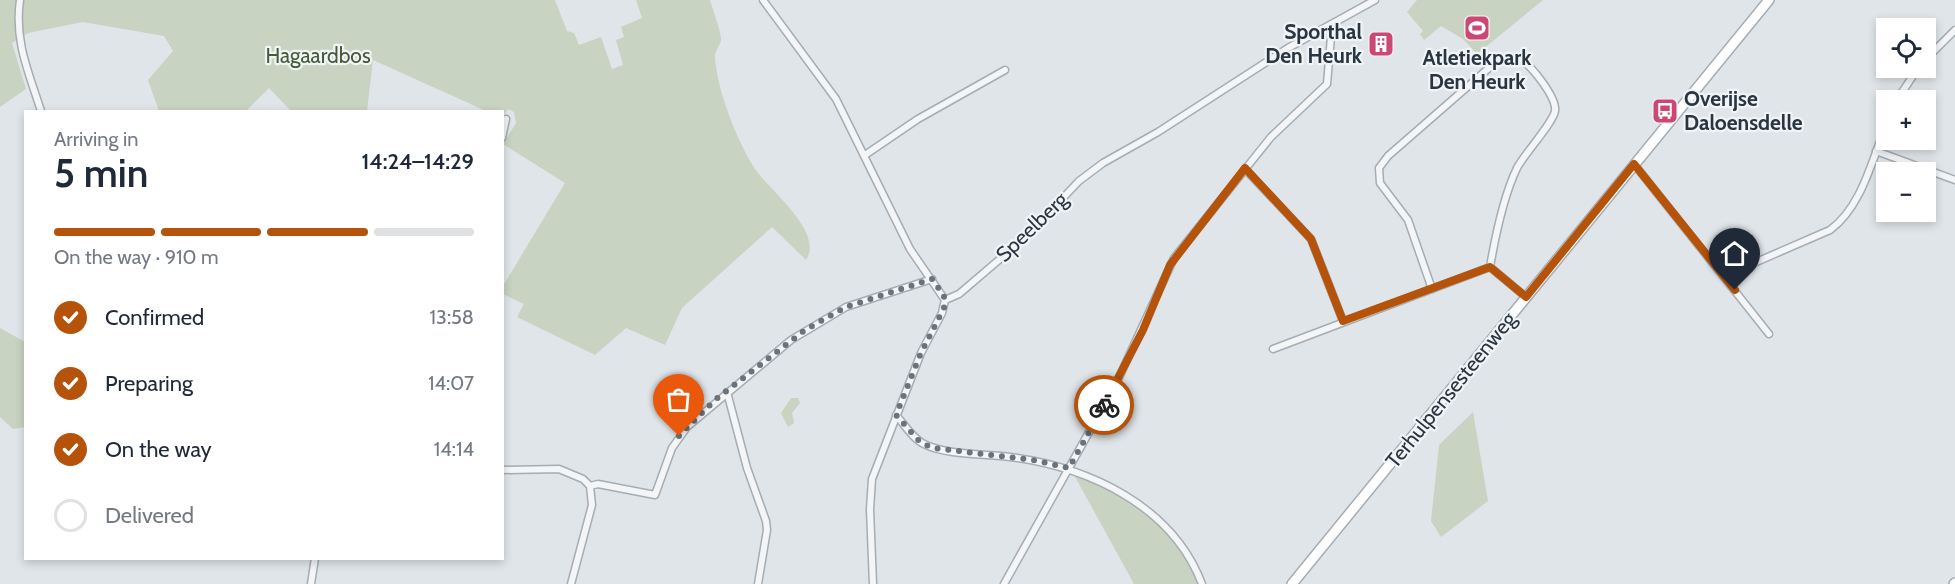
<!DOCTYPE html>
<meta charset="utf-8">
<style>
body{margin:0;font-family:Cabin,sans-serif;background:#f6f6f7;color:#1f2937;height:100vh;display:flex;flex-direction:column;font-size:22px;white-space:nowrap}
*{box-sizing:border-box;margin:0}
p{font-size:20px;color:#747a83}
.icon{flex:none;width:33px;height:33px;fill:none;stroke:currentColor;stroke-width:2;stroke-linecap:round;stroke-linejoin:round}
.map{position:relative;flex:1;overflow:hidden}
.drawer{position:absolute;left:24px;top:110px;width:480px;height:450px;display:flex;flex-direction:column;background:#fff;border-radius:0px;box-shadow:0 3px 9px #0003}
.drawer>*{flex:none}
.tools{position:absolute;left:1876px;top:18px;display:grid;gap:12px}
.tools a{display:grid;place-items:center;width:60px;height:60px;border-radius:0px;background:#fff;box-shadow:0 3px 9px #0003;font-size:30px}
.pin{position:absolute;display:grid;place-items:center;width:51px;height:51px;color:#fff;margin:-62px -26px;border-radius:50% 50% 50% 0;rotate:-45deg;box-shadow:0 0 6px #0007}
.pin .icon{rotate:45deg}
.courier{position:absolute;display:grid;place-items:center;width:60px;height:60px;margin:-30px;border:4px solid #b45309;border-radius:50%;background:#fff;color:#222;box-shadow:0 2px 8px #0007}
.headline em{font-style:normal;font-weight:600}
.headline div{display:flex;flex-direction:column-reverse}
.headline{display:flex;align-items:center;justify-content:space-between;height:102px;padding:0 30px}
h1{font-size:39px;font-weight:600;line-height:45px}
.bar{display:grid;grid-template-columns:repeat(4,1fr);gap:9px 6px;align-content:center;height:72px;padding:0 30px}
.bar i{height:8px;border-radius:4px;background:#e0e1e3}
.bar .active{background:#b45309}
.bar p{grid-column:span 4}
ol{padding:0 30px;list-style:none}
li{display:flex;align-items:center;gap:18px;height:66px}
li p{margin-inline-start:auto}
li .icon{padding:6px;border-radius:50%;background:#b45309;color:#fff;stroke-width:4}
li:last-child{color:#747a83}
li i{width:33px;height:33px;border:3px solid #e0e1e3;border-radius:50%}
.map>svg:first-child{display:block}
.green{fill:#c9d3c1}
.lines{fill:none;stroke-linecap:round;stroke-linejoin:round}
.minor-casing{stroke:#a5adb3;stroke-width:9}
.secondary-casing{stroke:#a5adb3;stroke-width:12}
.minor{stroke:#f3f5f7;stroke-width:6}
.secondary{stroke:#fff;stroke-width:9}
.done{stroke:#69737b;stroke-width:6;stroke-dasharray:0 10.8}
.route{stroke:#b45309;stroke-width:8}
.labels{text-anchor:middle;stroke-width:4.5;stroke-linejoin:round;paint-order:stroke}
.poi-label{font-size:21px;font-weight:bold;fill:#293540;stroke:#f0f4f6;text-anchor:end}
.park-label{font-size:21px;fill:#445b36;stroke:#f0f4f6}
.street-label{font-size:21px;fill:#293540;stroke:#f0f4f6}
</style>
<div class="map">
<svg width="1955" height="584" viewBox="0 0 1955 584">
<rect width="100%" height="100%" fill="#e0e5e9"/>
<g class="green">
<path d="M0,0H555L567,31L574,33L579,45L601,37L612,69L623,65L616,40L624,37L621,27L642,18L636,0H710C712,7 722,35 721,40C720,46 715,50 715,57C717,90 736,138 753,166C767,189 825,231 806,260L772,227L682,308L665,345L626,328L595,355L517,317L524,304L503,294V286L565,183L503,144L516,123L514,112L508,109L503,116L502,111H486L373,60L367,111H291L269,88L246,111H159L148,80L173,51L164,36L83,22L28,33L12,43L26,89L0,107Z"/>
<polygon points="1417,0 1543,0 1477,54 1463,39 1441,26 1424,40 1420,34 1423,31 1407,12"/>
<polygon points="0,328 25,342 25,427 13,429 0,417"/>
<polygon points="791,398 798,398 800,403 792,413 794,423 788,427 781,413"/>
<polygon points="1473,412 1488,501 1441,537 1431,521 1439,445"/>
<path d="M1073,473C1084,474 1094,481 1103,486C1150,512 1176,536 1200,584H1134Z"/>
</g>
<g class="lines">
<g class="minor-casing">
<g id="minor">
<path d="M20,0C14,41 29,73 41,111"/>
<polyline points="763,0 836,99 910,249 945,300 942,313 921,353 872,479 870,509 873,584"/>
<polyline points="1926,59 1955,30"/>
<polyline points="1897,100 1918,68"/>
<polyline points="502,138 506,119"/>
<polyline points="1876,151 1955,180"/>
<polyline points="865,155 918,119 1005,70"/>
<polyline points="1634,164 1769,334"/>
<polyline points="1245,169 1311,239 1343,321"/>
<polyline points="1490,267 1526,297"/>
<path d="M1724,276L1830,230C1862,207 1872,159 1887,123"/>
<path d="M1432,289L1408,220L1380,183L1379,168L1388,156L1497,61C1504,58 1511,56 1519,59C1531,64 1557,98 1555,111C1553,123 1525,153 1517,168C1504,195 1495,238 1490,267"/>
<polyline points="945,300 959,294 1027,236 1079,181 1103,163 1158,132 1288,48 1375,0"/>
<polyline points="1273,349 1490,267"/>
<polyline points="727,392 747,468 766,521 767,530 758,584"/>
<path d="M896,415C904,424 913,439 924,444C945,455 986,454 1010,457C1088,467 1172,505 1202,584"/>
<polyline points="502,470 559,469 583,479 590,486 592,505 571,584"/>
<polyline points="590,486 598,484 655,495 672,448 687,427 791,340 846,307 932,279"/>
<polyline points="311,584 315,558"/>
<polyline points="1004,584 1116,384 1174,258 1271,137 1327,84 1332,25"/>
</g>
</g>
<g class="secondary-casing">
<g id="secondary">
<polyline points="1292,584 1769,0"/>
<polyline points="1954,584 1955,583"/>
</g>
</g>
<use href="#minor" class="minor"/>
<use href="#secondary" class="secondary"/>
</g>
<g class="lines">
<polyline class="done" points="679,436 715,400 805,330 846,307 932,279 944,296 944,308 921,353 896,415 920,442 933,448 1033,460 1069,468 1104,405"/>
<polyline class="route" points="1104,405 1143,330 1170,265 1245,168 1311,239 1343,321 1490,267 1526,297 1634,164 1735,290"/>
</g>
<defs>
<g id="stadium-square" transform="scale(1.35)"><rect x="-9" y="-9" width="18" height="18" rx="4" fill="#cc4773" stroke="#f0f4f6"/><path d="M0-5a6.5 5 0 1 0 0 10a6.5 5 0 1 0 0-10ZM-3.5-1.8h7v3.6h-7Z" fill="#fff"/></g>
<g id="building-square" transform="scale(1.35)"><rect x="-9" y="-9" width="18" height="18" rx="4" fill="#cc4773" stroke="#f0f4f6"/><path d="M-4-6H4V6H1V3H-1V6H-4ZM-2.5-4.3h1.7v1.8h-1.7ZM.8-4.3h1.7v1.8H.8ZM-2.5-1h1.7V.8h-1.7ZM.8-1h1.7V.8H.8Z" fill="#fff"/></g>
<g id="bus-square" transform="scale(1.35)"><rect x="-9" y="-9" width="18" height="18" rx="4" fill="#cc4773" stroke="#f0f4f6"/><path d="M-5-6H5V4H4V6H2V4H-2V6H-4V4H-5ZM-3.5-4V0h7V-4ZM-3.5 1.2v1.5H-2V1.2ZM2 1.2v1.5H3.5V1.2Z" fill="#fff"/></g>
</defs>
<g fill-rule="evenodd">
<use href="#stadium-square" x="1477" y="28"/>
<use href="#building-square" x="1381" y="44"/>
<use href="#bus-square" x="1665" y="111"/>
</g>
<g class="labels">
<g class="poi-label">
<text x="1362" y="39">Sporthal<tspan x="1362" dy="24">Den Heurk</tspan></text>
<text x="1477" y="65" text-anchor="middle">Atletiekpark<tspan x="1477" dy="24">Den Heurk</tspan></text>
<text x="1684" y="106" text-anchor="start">Overijse<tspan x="1684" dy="24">Daloensdelle</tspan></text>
</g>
<g class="park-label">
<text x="318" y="63">Hagaardbos</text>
</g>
<g class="street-label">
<text transform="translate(1032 227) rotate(-44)" y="7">Speelberg</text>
<text transform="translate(1451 390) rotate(-51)" y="7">Terhulpensesteenweg</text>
</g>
</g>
</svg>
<div class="tools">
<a><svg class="icon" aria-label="locate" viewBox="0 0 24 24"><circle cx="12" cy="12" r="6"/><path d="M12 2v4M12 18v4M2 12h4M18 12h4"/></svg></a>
<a>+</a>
<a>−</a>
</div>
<div class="pin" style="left:679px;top:436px;background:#ea580c"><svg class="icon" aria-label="bag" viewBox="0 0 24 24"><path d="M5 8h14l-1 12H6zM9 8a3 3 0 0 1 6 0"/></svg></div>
<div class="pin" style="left:1735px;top:290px;background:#1f2937"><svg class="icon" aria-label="home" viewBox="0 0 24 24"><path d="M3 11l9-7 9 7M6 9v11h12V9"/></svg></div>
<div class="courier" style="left:1104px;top:405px"><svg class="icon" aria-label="bike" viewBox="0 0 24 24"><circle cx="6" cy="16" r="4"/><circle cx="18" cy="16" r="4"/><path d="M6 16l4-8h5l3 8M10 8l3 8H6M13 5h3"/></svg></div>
<section class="drawer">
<div class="headline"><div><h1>5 min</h1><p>Arriving in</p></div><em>14:24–14:29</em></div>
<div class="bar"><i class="active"></i><i class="active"></i><i class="active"></i><i></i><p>On the way · 910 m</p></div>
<ol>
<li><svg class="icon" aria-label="check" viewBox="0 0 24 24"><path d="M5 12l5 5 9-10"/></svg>Confirmed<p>13:58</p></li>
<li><svg class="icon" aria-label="check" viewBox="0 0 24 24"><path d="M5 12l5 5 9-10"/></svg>Preparing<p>14:07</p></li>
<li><svg class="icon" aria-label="check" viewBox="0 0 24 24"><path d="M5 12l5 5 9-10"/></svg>On the way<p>14:14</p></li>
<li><i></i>Delivered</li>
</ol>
</section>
</div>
